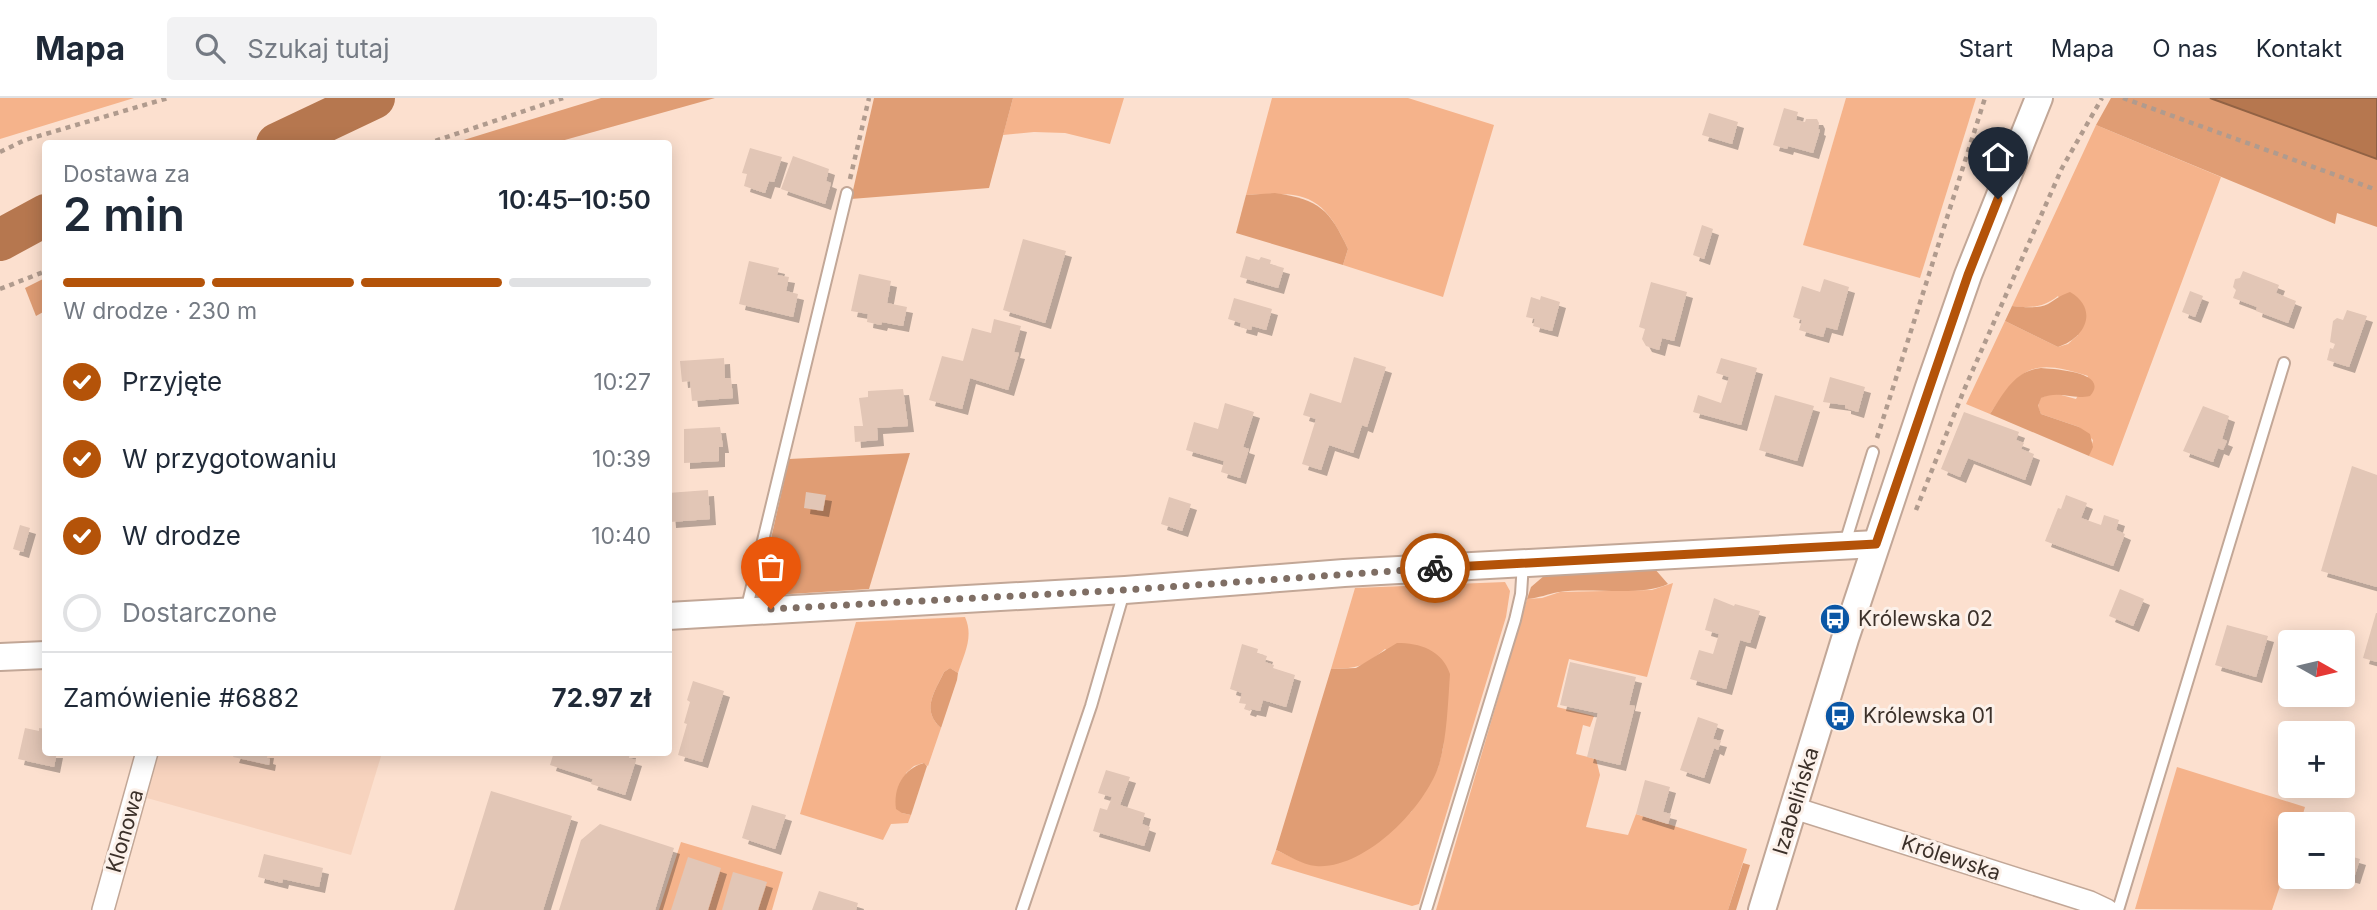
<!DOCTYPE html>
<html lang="pl">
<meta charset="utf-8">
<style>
body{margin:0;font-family:Inter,sans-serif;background:#f2f2f3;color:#1f2937;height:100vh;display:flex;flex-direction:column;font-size:26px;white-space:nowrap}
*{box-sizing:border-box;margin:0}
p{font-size:23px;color:#747a83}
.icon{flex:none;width:38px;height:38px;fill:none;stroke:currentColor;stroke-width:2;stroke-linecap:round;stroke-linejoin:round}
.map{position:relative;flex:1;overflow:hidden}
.details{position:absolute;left:42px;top:42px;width:630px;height:616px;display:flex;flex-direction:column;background:#fff;border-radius:7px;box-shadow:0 4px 18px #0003}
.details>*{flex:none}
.needle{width:46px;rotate:98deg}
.tools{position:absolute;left:2278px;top:532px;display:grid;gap:14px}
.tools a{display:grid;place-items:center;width:77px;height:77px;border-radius:7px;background:#fff;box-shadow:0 4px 18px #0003;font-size:35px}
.pin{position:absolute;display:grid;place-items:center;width:60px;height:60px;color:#fff;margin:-72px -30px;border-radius:50% 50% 50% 0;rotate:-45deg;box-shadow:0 0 7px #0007}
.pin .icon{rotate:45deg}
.courier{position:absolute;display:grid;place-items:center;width:70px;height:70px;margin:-35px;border:5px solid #b45309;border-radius:50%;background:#fff;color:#222;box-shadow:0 2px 9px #0007}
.summary em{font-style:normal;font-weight:600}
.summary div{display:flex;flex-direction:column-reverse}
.summary{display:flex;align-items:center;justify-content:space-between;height:119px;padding:0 21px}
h1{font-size:46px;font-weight:600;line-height:52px}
.bar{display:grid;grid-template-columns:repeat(4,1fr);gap:10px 7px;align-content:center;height:84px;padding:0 21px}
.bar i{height:9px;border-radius:5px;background:#e0e1e3}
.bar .current{background:#b45309}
.bar p{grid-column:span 4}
.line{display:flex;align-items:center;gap:18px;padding:0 21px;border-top:2px solid #e0e1e3}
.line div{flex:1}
ol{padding:0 21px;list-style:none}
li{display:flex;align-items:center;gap:21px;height:77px}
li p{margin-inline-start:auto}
li .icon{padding:7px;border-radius:50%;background:#b45309;color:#fff;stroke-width:4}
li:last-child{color:#747a83}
li i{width:38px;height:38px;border:4px solid #e0e1e3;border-radius:50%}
header{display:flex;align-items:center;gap:42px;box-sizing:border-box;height:98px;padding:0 35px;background:#fff;border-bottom:2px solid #e0e1e3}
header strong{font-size:33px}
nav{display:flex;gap:38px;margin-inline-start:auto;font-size:24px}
.search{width:490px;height:63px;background:#f2f2f3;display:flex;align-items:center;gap:18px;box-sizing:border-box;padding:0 24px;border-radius:7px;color:#747a83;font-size:26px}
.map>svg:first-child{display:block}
.built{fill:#f7d3be}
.green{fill:#f5b38b}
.forest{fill:#e09d74}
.water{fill:#b6774f;stroke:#916244;stroke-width:2}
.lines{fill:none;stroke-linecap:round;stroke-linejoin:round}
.river{stroke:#b6774f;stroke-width:42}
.building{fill:#e2c6b6;filter:url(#shadow)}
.service-casing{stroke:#c2a797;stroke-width:14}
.minor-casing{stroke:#c2a797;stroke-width:24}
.tertiary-casing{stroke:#c2a797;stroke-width:30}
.path{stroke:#b09b8e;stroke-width:4.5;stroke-dasharray:5 5;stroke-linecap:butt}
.service{stroke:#fff;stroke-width:10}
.minor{stroke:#fff;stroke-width:21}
.tertiary{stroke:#fff;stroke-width:26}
.done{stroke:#7f6e64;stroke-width:7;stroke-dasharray:0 12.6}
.route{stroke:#b45309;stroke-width:9}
.labels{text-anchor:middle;stroke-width:6;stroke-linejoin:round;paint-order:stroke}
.poi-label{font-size:21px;fill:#3c312a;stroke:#fcf1ea;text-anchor:start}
.street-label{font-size:21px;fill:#3c312a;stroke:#fcf1ea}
</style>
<header>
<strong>Mapa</strong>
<div class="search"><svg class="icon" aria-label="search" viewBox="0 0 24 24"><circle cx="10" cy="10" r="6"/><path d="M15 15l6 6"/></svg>Szukaj tutaj</div>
<nav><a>Start</a><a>Mapa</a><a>O nas</a><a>Kontakt</a></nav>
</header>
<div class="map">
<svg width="2377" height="812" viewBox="0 0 2377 812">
<defs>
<filter id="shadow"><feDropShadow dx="6" dy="6" stdDeviation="0" flood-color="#0004"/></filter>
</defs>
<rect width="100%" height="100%" fill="#fce0cf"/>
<polygon class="built" points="159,655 382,655 351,757 147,700"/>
<g class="green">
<polygon points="0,0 134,0 0,41"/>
<polygon points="1013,0 1124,0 1110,46 1065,35 1034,34 1003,37"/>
<path d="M1272,0H1408L1494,27L1443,199L1343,167L1348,151C1323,96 1305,93 1246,97Z"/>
<polygon points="1846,0 1976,0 1920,180 1803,147"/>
<path d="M2096,27L2221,79L2113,368L2089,358L2093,342L2079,329L2041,316L2038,309L2040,300L2054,295L2076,301L2088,278C2031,259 2021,270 1990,316L1966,306L2005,223L2058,249L2068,246L2078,237L2058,198C2043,210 2030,210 2012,208Z"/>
<path d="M1505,484L1510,493L1506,519L1419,806L1412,808L1271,766L1276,752L1302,764L1411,714L1438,670L1443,650L1448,596L1385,551C1363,569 1359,570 1331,571L1355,490Z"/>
<polygon points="1673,485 1647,579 1569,561 1557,609 1594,618 1590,629 1583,627 1576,656 1596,661 1600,677 1586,729 1628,737 1636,716 1747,751 1728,812 1436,812 1527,501 1542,500 1560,494 1652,492"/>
<path d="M965,519C974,539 964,556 958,575L950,570L944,574C934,595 921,612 941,630L928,668L923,665L914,668L906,675L902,715L911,717L908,725L891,726L883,742L800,716L856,524Z"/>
<polygon points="2177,669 2305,709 2300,726 2291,726 2291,755 2272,812 2135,811"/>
<polygon points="681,744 783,774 772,812 659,812"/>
</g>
<g class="forest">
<polygon points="601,0 715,0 554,45 454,45"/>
<polygon points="874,0 1013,0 989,90 851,101"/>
<polygon points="2111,0 2210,0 2377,61 2377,129 2337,115 2335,126 2096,27"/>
<path d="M1275,95C1320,102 1329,111 1348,151L1343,167L1236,135L1246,97Z"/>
<polygon points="45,180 45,213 36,218 25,190"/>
<path d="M2070,194C2099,211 2086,240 2058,249L2005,223L2012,208C2023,209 2038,211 2048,206C2056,201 2061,197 2070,194Z"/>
<path d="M2041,270C2054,271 2111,274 2090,298C2070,302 2060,292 2041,300L2038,308L2041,316L2079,329L2090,336L2093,349L2089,358L1990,316C2004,295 2014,273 2041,270Z"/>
<polygon points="910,355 869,491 758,498 789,361"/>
<path d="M1654,470L1668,486C1641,499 1591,489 1559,494C1548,496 1539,500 1527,501L1531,489L1545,477Z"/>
<path d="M1397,545C1420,545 1442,552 1450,576C1448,604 1447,640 1439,667C1425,710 1364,772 1316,768C1302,767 1288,757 1276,752L1331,571L1356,570Z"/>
<path d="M950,570L958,575L957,582L941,630C921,612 934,595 944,574Z"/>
<path d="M924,665L927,668L911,717L902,715L896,711C893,690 903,671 924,665Z"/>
<polygon points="1743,765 1750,767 1736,812 1728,812"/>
</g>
<polygon class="water" points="2210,0 2377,0 2377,61"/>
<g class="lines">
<g class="river">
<polyline points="277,46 374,0"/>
<polyline points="0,142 46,117"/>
</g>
</g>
<g class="building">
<polygon points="1784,10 1798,14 1796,22 1805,24 1806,21 1817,21 1819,25 1818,31 1820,32 1813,55 1788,48 1787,51 1773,47"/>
<polygon points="1709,15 1738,24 1732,46 1702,37"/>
<polygon points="750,50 782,59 774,84 769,83 765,95 744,88 747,76 742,75"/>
<polygon points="793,58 829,71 826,83 831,85 825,106 781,91"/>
<polygon points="1702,127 1713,131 1704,161 1693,157"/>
<polygon points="1023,141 1066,153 1045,225 1003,212"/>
<polygon points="1246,158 1259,162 1261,159 1271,162 1270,166 1284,170 1278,190 1240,179"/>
<polygon points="749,163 779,170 777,177 789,179 786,193 798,196 793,219 739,206"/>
<polygon points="2243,173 2279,187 2276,195 2296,203 2288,225 2256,213 2257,209 2233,200 2236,192 2233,189 2235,181 2240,180"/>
<polygon points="859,176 891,183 887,205 907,209 903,228 882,224 881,227 867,224 868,216 851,213"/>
<polygon points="1824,181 1849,189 1837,232 1826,229 1823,239 1799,232 1802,222 1793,219 1802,188 1820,194"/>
<polygon points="1651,184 1687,194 1674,243 1662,240 1659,252 1646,248 1642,241 1645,231 1639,229"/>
<polygon points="2190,193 2203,198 2195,219 2182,214"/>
<polygon points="1541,198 1560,204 1552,233 1533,228 1535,221 1526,219 1531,199 1540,202"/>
<polygon points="1234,200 1272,211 1266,232 1252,228 1251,232 1240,229 1241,225 1228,221"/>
<polygon points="2347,212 2367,218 2349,269 2327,262 2330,250 2333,251 2335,246 2330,244 2333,223 2337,220 2343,222"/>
<polygon points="994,221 1021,228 1014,254 1019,255 1008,292 970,280 962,311 929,302 942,258 963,263 972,230 991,235"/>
<polygon points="1354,259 1386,269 1367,329 1362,327 1353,355 1329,347 1321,372 1302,366 1316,321 1303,317 1310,295 1341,305"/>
<polygon points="724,260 725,280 731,280 733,300 692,303 690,283 682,284 680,263"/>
<polygon points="1721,260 1757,270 1741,327 1693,314 1698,297 1721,305 1729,279 1716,275"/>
<polygon points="1830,279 1865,289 1858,314 1845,310 1845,307 1823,304"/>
<polygon points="903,291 908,328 877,330 878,342 855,344 854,328 863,328 859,300 868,299 868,293"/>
<polygon points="1775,297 1814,308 1797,363 1759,352"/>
<polygon points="1225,305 1254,314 1243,349 1249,351 1240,380 1221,374 1224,363 1186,352 1194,324 1218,331"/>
<polygon points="2203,308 2229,318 2222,341 2227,343 2223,352 2218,350 2213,364 2183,353"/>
<polygon points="1964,314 2019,334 2016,342 2024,345 2021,351 2034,356 2025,382 1968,360 1960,379 1941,371"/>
<polygon points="720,329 723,349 719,349 719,363 684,365 684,331"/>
<polygon points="2352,368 2377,377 2377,489 2321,473"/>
<polygon points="708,392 710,421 670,424 668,395"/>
<polygon points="806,394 826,397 823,413 804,410"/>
<polygon points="2066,397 2087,405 2081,420 2101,427 2104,417 2119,422 2116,432 2125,436 2113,468 2045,443 2058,410 2061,411"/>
<polygon points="1169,399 1191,406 1182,433 1161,426"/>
<polygon points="20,427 30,430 23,454 13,451"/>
<polygon points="2120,491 2144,501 2133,528 2109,518"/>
<polygon points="1714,500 1734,508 1735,506 1760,513 1750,545 1740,542 1726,591 1690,581 1699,552 1713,556 1719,536 1705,532"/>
<polygon points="2376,515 2377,515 2377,564 2363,560"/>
<polygon points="2227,527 2268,538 2256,579 2215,567"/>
<polygon points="1242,546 1258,551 1257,555 1267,558 1265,564 1274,567 1273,570 1295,577 1286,609 1263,602 1260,613 1251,611 1250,613 1244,611 1246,606 1239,605 1242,595 1230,591"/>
<polygon points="1570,564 1636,579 1629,607 1635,608 1620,667 1587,659 1598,615 1560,607"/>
<polygon points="693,583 724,593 702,664 678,657 687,626 684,625 690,604 687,602"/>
<polygon points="1698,619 1718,626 1713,641 1721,643 1718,652 1714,650 1704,680 1680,672"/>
<polygon points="25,630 39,633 39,630 46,631 46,654 57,654 54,669 18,661"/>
<polygon points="235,654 268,654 267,660 270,661 269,667 233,659"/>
<polygon points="554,654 630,654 629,660 636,662 625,697 591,686 593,681 550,667"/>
<polygon points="1106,672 1130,679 1120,707 1145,715 1142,726 1150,729 1144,748 1093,733 1100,710 1107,712 1112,699 1098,695"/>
<polygon points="1645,682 1670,689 1663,714 1671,716 1668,726 1636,716"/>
<polygon points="491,693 572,718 543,812 454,812"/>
<polygon points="752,707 786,717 775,751 742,740"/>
<polygon points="600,726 674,750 655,812 559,812 581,742"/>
<polygon points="264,756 323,770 319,789 283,781 282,785 258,779"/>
<polygon points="2343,756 2360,761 2354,780 2343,777"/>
<polygon points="688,759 721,770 708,812 671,812"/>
<polygon points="733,774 767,784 758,812 722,812"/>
<polygon points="819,793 858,805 856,812 812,812"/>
</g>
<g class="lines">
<g class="service-casing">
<g id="service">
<polyline points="1845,445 1873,354"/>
<polyline points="746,513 847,95"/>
<polyline points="1022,812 1091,608 1124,494"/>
<polyline points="1426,812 1515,522 1521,496 1523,465"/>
<polyline points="2118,812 2284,265"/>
</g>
</g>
<g class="minor-casing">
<g id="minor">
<polyline points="1794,710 2090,804 2107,812"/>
<polyline points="103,812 147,654"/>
</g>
</g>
<g class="tertiary-casing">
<g id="tertiary">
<polyline points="668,518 1125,492 1344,475 1876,446"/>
<polyline points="0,559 46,557"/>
<polyline points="1762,812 1845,541 1929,289 1968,177 2039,0"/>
</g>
</g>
<g class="path">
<polyline points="2123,0 2377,92"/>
<polyline points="426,46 563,0"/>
<polyline points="0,54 25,42 168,0"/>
<polyline points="850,81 869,0"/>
<polyline points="0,191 46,173"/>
<polyline points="1877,340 1985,0"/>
<polyline points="1916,412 1964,292 2062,70 2102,0"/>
</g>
<use href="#service" class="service"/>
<use href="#minor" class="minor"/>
<use href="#tertiary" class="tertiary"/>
</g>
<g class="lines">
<polyline class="done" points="771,511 1125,492 1435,470"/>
<polyline class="route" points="1435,470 1876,446 1968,177 1998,101"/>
</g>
<defs>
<g id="bus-disc" transform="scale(1.575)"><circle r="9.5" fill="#0a56a5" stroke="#fcf1ea"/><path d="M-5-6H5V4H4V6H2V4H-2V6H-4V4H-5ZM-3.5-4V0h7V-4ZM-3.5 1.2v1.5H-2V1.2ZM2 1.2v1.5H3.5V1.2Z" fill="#fff"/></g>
</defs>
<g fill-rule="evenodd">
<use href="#bus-disc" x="1835" y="521"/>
<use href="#bus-disc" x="1840" y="618"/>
</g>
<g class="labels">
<g class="poi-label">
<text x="1858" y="528">Królewska 02</text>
<text x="1863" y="625">Królewska 01</text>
</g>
<g class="street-label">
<text transform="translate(1796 703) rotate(-73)" y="7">Izabelińska</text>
<text transform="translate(125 733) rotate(-74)" y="7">Klonowa</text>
<text transform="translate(1951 760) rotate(18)" y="7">Królewska</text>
</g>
</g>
</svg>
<div class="tools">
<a><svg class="needle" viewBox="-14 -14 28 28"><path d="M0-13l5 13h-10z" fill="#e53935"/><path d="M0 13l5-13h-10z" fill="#747a83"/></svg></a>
<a>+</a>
<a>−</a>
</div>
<div class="pin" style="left:771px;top:511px;background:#ea580c"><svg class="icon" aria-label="bag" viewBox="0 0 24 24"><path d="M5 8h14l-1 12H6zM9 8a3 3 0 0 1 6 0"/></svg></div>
<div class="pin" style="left:1998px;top:101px;background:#1f2937"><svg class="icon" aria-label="home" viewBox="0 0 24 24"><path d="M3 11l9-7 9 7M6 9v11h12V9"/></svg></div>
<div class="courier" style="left:1435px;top:470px"><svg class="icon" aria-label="bike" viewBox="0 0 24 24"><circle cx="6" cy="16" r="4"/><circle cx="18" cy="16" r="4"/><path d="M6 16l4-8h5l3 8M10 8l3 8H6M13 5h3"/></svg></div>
<section class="details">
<div class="summary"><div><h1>2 min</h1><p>Dostawa za</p></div><em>10:45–10:50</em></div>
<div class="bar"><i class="current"></i><i class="current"></i><i class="current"></i><i></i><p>W drodze · 230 m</p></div>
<ol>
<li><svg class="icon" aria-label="check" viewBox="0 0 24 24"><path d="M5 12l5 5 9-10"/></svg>Przyjęte<p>10:27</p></li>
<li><svg class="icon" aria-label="check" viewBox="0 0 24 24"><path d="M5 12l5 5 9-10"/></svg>W przygotowaniu<p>10:39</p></li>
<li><svg class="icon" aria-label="check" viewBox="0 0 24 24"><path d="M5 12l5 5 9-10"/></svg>W drodze<p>10:40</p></li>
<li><i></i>Dostarczone</li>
</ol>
<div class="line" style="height:91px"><div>Zamówienie #6882</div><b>72.97 zł</b></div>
</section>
</div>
